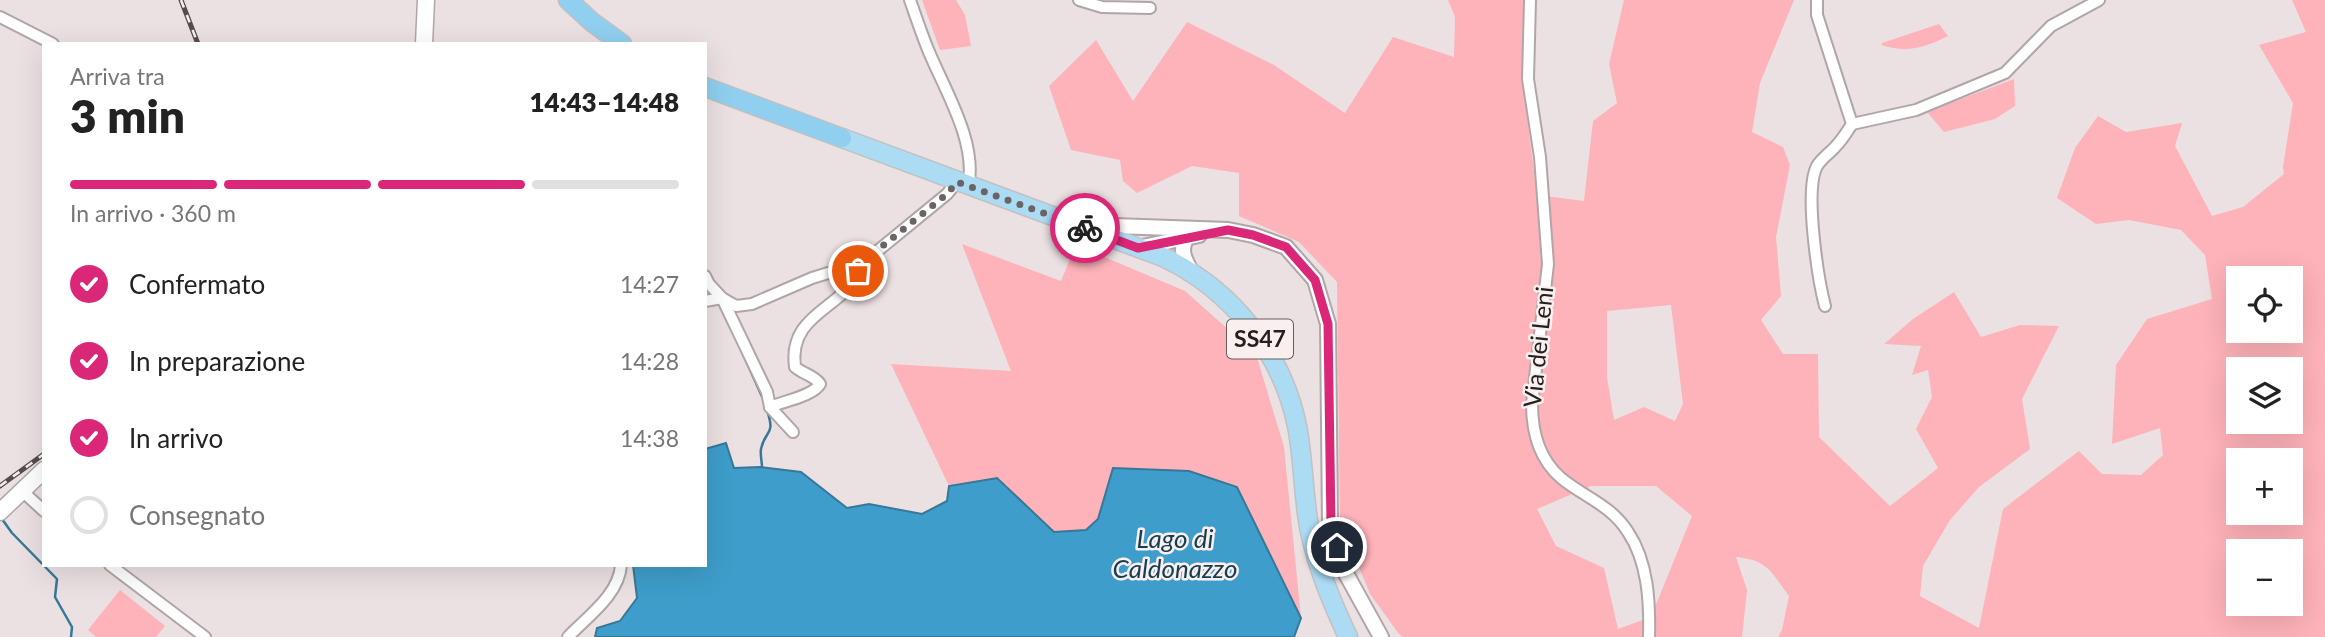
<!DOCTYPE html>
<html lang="it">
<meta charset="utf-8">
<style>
body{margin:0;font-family:Lato,sans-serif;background:#f2f2f2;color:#222;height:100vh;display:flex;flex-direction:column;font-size:26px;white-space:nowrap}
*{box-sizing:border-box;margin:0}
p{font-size:23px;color:#767676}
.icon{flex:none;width:38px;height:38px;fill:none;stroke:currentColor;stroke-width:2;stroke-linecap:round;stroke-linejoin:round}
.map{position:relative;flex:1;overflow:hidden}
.drawer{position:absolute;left:42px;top:42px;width:665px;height:525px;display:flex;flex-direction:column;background:#fff;border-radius:0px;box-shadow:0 7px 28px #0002}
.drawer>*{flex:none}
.fabs{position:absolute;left:2226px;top:266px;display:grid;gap:14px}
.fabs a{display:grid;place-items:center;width:77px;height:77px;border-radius:0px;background:#fff;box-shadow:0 7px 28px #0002;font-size:35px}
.pin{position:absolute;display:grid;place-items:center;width:60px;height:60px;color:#fff;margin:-30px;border:4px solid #fff;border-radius:50%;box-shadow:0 2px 7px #0007}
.courier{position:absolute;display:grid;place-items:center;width:70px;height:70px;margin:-35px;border:5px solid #db2777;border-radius:50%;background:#fff;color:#222;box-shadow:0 2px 9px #0007}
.summary em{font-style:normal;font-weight:800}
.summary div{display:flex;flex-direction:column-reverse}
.summary{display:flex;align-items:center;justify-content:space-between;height:119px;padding:0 28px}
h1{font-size:46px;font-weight:800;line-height:52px}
.bar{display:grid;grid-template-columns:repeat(4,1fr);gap:10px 7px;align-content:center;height:84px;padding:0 28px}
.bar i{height:9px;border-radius:5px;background:#e0e0e0}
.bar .selected{background:#db2777}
.bar p{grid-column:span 4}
ol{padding:0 28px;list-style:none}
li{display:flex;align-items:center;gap:21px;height:77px}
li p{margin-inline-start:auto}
li .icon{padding:7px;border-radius:50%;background:#db2777;color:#fff;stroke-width:4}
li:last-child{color:#767676}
li i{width:38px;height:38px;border:4px solid #e0e0e0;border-radius:50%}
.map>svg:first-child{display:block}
.green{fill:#feb2b9;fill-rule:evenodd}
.water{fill:#3e9dca;stroke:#367897;stroke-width:2}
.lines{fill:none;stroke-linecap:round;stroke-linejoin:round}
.stream{stroke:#367897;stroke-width:2.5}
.minor-casing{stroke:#b0a6a7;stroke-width:14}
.tertiary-casing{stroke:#b0a6a7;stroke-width:18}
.secondary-casing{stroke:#b0a6a7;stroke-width:19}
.primary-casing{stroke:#c2c1c1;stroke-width:21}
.trunk-casing{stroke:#c2c1c1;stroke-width:21}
.minor{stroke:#fff;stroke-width:10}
.tertiary{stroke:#fff;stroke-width:14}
.secondary{stroke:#fff;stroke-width:16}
.primary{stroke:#acdbf4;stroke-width:18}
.trunk{stroke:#90cff0;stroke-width:18}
.rail-casing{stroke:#534d4e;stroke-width:5}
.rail{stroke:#faefef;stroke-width:2.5;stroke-dasharray:8;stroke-linecap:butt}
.done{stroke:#6a6464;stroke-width:7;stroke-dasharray:0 12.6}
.route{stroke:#db2777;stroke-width:9}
.labels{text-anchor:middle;stroke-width:5;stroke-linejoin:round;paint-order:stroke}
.shield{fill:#faefef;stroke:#645e5e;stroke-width:2}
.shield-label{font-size:23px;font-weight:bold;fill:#242020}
.street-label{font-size:24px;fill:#242020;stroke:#faefef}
.water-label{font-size:26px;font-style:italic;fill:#163e52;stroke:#faefef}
</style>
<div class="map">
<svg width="2325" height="637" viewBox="0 0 2325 637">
<rect width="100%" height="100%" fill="#ece1e2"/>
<g class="green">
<polygon points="922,0 956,0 965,15 971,46 940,50"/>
<path d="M1448,0H1524L1526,36L1523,86L1537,195L1584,201L1593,121L1617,103L1609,64L1624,0H1794L1760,83L1752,132L1783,147L1790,165L1776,237L1781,296L1761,320L1783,354H1818L1819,437L1890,506L1938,468L1916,429L1932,397L1928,370L1912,375L1921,346L1884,344L1913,319L1954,292L1981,337L2020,325L2059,326L2022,399L2030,449L1979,487L1950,520L1923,566L1920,596L1979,628L2003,509L2079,451L2102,474L2141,475L2163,455L2160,428L2112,444L2116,365L2147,319L2212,299L2205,255L2181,230L2129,220L2096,224L2057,198L2075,148L2098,116L2126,132L2182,123L2175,146L2212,216L2243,207L2284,174L2283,167L2293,103L2259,45L2306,32L2292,0H2325V637H1778L1782,630L1789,596C1771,572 1768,560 1736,557L1747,590L1742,637H1403L1399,634L1370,594L1340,521L1337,282L1299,242L1239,216V173L1192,166L1137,193L1123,181L1120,160L1071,150L1049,86L1096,40L1133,101L1187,22L1274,65L1345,113L1393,37L1454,57L1455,17ZM2238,278H2291V331H2238ZM1671,305L1683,404L1675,421L1644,407L1614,420L1607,377V311ZM2238,369H2291V422H2238ZM2238,460H2291V513H2238ZM1591,486H1656L1692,516L1651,617L1618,629L1604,568L1556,546L1537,509ZM2238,551H2291V604H2238Z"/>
<path d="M1939,24L1948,36C1924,48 1907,53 1881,45L1882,43Z"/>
<polygon points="2014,79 2015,106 1995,119 1944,132 1927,112"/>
<polygon points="962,244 1061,281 1076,245 1185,291 1256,354 1284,447 1301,618 1236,487 1113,468 1098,519 1086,530 1054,532 997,478 949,486 891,364 1011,371"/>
<polygon points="120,590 165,626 156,637 96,637 88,630"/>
</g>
<polygon class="water" points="726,443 734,468 760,467 801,472 847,508 869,504 922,514 947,501 949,486 997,478 1054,532 1086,530 1098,519 1113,468 1189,471 1237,487 1301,618 1294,637 595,637 597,628 620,621 637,598 633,565 705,565 705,449"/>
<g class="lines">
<g class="stream">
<polyline points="738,343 764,401"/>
<path d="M762,467C762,462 760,454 761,449C765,429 776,437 767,410"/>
<polyline points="2,519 12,533 57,579 55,597 72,627 71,637"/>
</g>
<g class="minor-casing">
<g id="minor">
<path d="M910,0C916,17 922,35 929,52C945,90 978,144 968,187"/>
<polyline points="1079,0 1102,7 1150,8"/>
<path d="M1530,0L1528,79L1540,157L1548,264L1532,404C1532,431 1539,459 1561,478C1584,497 1611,505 1628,532C1648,562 1650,602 1649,637"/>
<polyline points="1817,0 1817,15 1852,124 1916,110 2005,73 2051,26 2099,0"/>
<polyline points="0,17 53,44"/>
<polyline points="705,276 709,284 722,298 736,306 752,304 812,278 864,262 947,194 957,182"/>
<polyline points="722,298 767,392 770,407"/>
<polyline points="705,301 722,298"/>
<path d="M1825,306C1818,279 1804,190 1817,166C1821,159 1831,152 1836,146C1842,140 1847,132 1852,124"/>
<path d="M770,407C784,401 813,396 820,384C814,375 803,374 795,367C787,309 853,308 859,265"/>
<polyline points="770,407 793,432"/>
<polyline points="21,490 44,511"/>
<polyline points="110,565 205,637"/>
<path d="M568,637C587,617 619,595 621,565"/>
</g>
</g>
<g class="tertiary-casing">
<g id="tertiary">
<polyline points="1086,225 1228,230 1253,235 1286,247 1315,280 1328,324 1330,524 1344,570 1381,637"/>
<path d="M1188,236C1178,250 1185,260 1192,273"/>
<polyline points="1138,248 1199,235"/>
</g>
</g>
<g class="secondary-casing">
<g id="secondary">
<polyline points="424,44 426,0"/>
<polyline points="0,512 44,470"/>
</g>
</g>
<g class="primary-casing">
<path id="primary" d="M842,138L1163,257C1231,289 1282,352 1297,426C1304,461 1303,497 1310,532C1319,572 1331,600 1348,637"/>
</g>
<g class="trunk-casing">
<g id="trunk">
<polyline points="568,0 592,22 622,44"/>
<polyline points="705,87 842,138"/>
</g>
</g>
<use href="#minor" class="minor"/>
<use href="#tertiary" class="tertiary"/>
<use href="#secondary" class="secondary"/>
<use href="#primary" class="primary"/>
<use href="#trunk" class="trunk"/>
<g class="rail-casing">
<g id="rail">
<polyline points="181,0 198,44"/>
<polyline points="0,486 44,454"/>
</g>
</g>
<use href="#rail" class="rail"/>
</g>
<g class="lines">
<polyline class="done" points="858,271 859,265 947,194 957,182 1085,228"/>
<polyline class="route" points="1085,228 1138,248 1228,230 1253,235 1286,247 1315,280 1328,324 1331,524 1337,547"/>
</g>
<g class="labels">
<rect class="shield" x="1227" y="319.5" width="66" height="39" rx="5"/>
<g class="shield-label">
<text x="1260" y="347">SS47</text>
</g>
<g class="street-label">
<text transform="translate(1539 347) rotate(-84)" y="8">Via dei Leni</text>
</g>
<g class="water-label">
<text x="1175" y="548">Lago di<tspan x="1175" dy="30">Caldonazzo</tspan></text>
</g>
</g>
</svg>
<div class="fabs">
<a><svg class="icon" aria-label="locate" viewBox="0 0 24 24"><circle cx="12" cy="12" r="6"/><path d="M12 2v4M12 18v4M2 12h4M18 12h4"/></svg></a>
<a><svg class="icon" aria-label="layers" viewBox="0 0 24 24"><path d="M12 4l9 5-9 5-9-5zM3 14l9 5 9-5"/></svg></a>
<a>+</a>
<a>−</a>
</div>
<div class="pin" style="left:858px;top:271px;background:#ea580c"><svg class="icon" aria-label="bag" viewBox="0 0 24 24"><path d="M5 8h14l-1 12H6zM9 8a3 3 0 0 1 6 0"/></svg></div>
<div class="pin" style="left:1337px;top:547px;background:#1f2937"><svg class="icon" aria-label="home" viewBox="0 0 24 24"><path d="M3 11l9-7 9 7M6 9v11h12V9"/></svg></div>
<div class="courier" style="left:1085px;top:228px"><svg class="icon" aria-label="bike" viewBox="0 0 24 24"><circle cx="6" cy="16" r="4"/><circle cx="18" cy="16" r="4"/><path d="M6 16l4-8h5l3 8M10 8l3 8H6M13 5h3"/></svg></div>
<section class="drawer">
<div class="summary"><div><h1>3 min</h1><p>Arriva tra</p></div><em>14:43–14:48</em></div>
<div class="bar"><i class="selected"></i><i class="selected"></i><i class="selected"></i><i></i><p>In arrivo · 360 m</p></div>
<ol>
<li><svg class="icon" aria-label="check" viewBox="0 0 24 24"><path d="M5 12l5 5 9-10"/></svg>Confermato<p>14:27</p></li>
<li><svg class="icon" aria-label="check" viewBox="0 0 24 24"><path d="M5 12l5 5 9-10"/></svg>In preparazione<p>14:28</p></li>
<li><svg class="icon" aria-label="check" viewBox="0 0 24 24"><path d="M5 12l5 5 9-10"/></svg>In arrivo<p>14:38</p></li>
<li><i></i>Consegnato</li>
</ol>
</section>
</div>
